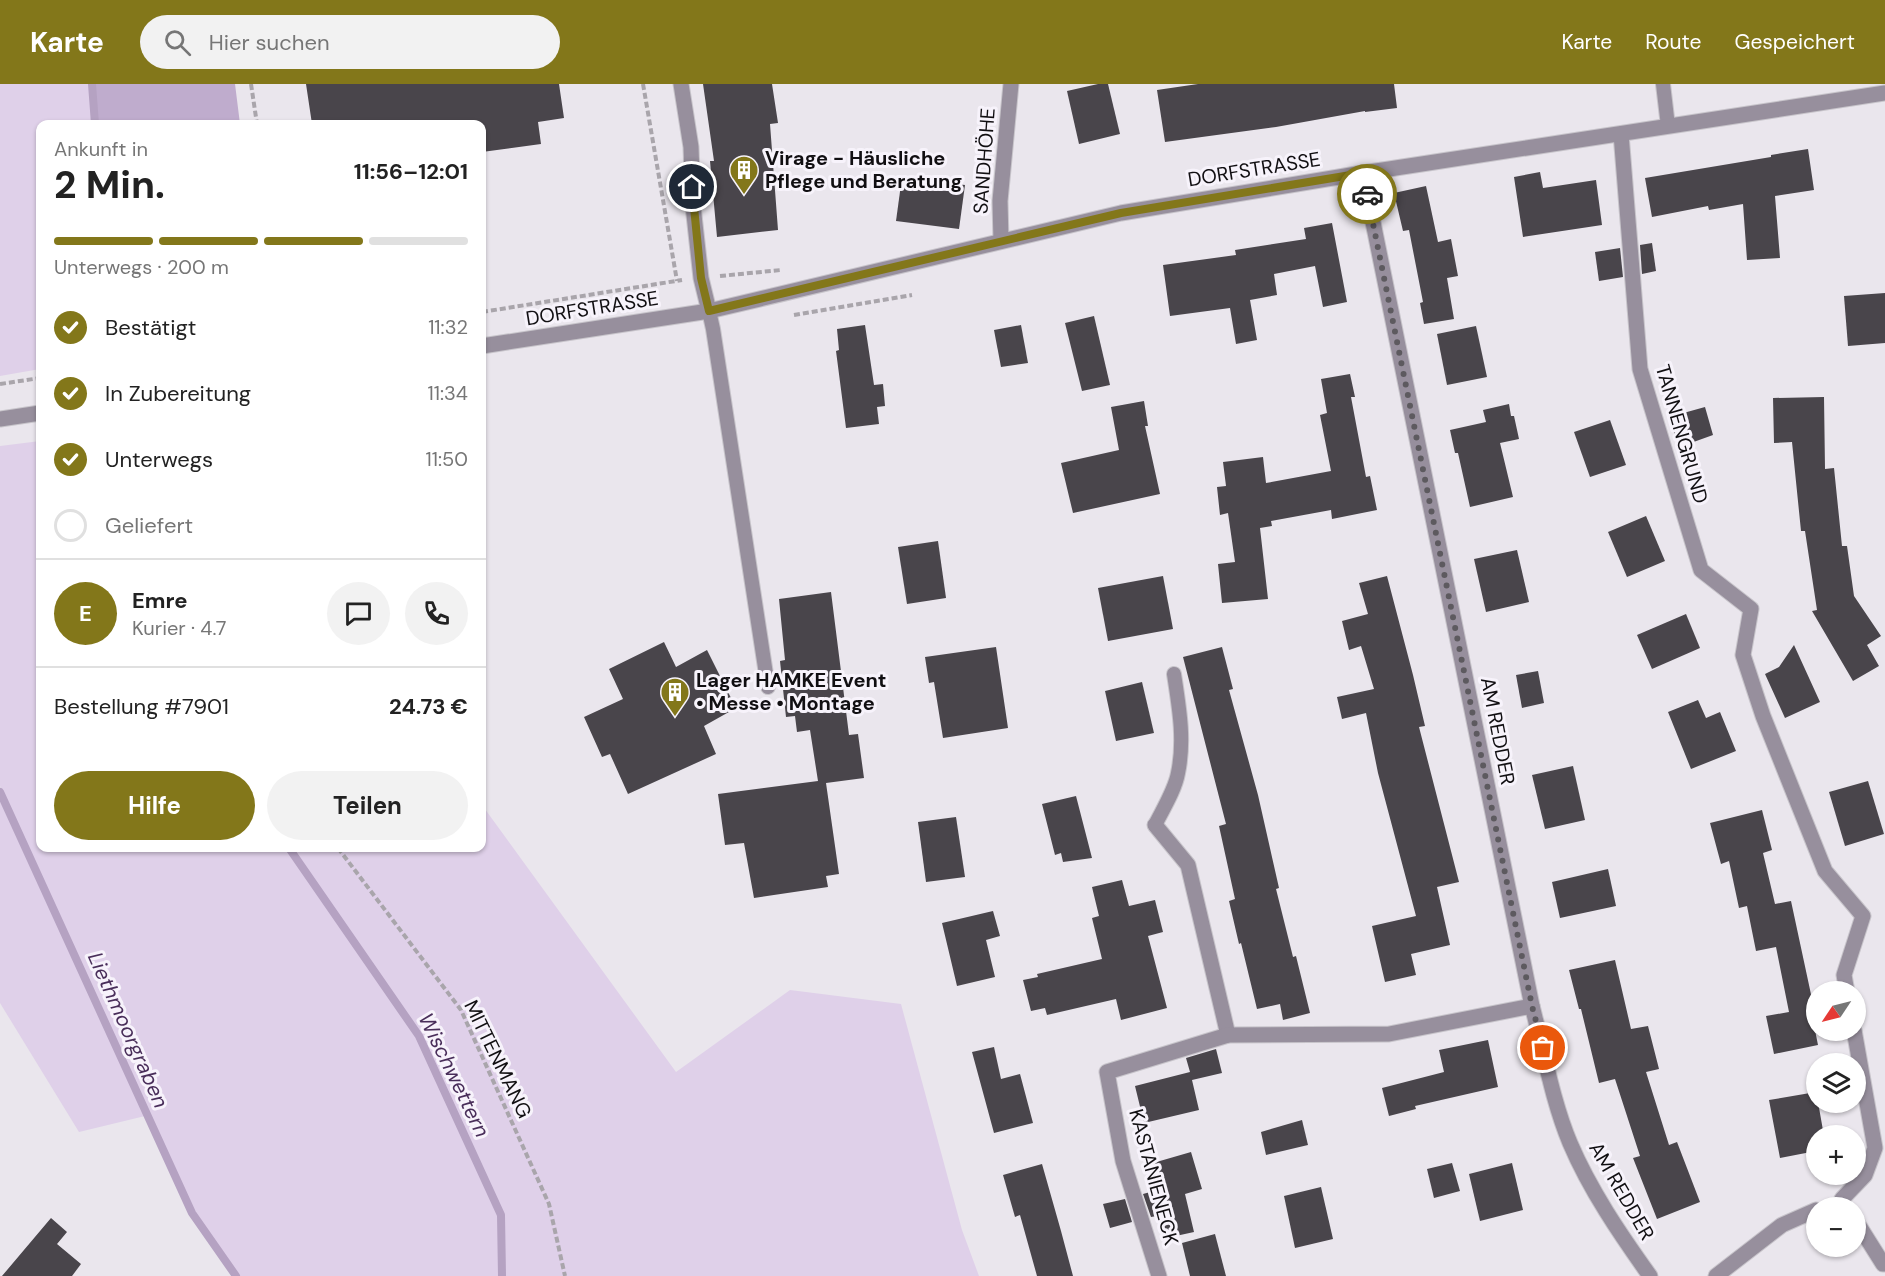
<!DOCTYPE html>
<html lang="de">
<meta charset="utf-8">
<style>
body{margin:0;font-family:"DM Sans",sans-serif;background:#f2f2f2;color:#222;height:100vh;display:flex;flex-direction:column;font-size:22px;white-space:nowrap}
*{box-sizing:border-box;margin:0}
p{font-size:20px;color:#767676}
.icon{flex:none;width:33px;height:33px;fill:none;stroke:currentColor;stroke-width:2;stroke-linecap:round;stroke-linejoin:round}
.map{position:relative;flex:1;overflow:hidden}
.side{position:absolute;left:36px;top:36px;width:450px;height:732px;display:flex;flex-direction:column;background:#fff;border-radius:12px;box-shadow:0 2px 4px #0004}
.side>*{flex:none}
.needle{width:39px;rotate:235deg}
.tools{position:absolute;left:1806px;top:897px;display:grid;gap:12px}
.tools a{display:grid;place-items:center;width:60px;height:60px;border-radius:50%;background:#fff;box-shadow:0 2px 4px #0004;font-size:30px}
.pin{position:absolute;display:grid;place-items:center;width:51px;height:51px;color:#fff;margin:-26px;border:3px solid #fff;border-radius:50%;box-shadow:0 2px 6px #0007}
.courier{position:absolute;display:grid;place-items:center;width:60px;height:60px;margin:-30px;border:4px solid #83771a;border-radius:50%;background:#fff;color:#222;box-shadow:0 2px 8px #0007}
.headline em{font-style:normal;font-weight:700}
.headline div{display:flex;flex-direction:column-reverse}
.headline{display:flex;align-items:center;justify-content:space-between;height:102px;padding:0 18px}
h1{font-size:39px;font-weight:700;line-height:45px}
.bar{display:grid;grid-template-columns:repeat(4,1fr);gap:9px 6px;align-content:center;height:72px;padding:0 18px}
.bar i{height:8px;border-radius:4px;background:#e0e0e0}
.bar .current{background:#83771a}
.bar p{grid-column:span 4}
.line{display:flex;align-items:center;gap:15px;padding:0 18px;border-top:2px solid #e0e0e0}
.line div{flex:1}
.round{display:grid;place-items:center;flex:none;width:63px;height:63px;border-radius:32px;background:#f2f2f2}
ol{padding:0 18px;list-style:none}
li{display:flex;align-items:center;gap:18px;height:66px}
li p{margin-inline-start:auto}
li .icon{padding:6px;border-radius:50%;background:#83771a;color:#fff;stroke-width:4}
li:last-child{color:#767676}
li i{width:33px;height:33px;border:3px solid #e0e0e0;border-radius:50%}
.button{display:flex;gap:12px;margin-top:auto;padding:12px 18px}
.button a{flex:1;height:69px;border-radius:36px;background:#83771a;color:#fff;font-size:24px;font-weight:700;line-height:69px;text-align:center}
.button a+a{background:#f2f2f2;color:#222}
header{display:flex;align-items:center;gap:36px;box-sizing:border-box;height:84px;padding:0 30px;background:#83771a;color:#fff}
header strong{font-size:28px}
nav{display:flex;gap:33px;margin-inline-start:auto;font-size:21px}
.search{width:420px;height:54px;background:#f2f2f2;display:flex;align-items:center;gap:15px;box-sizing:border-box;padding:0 21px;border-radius:33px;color:#767676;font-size:22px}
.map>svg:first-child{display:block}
.green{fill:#dfd0e9}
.forest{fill:#bfaccd}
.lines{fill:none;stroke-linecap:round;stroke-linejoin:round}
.stream{stroke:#b5a2c2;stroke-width:8}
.building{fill:#49454b}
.service-casing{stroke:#c7c4ca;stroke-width:16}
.minor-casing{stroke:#c7c4ca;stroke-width:17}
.path{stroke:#a9a5ab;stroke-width:4;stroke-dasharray:6 3;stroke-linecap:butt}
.service{stroke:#978f9d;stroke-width:14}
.minor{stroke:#978f9d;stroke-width:15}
.done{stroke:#5d5a5f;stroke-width:6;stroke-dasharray:0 10.8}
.route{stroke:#83771a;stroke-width:8}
.labels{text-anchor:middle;stroke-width:6;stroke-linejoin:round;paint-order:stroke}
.poi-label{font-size:20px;font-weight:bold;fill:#110f12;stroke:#f7f3fb;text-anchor:start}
.street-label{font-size:20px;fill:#110f12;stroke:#f7f3fb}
.water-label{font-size:21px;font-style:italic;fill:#492e5a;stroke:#f7f3fb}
</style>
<header>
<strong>Karte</strong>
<div class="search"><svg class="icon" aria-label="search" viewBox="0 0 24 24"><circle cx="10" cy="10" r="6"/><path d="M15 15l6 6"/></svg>Hier suchen</div>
<nav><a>Karte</a><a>Route</a><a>Gespeichert</a></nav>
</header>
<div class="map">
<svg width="1885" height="1192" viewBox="0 0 1885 1192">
<rect width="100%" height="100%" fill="#eae6ed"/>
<g class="green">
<polygon points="0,0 89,0 93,40 40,40 40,285 0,292"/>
<polygon points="40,357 40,764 285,764 417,955 498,1133 498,1192 240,1192 194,1127 0,702 0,362"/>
<polygon points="0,717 145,1032 79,1048 0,919"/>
<polygon points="482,721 676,988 790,906 901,920 962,1146 979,1192 505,1192 504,1132 422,952 292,764 482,764"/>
</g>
<polygon class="forest" points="89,0 235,0 240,40 93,40"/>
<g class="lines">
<g class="stream">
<polyline points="92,0 95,40"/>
<polyline points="0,708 192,1129 236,1192"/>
<polyline points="289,764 419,952 501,1131 502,1192"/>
</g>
</g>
<g class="building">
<polygon points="306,0 559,0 564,34 538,38 541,60 482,68 482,40 312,40"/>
<polygon points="703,0 772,0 778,39 770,40 778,146 717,153 710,77 714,77"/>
<polygon points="1098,0 1108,0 1120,50 1079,60 1067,7"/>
<polygon points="1198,0 1394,0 1397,24 1365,28 1365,27 1276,43 1165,58 1157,6"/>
<polygon points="1808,65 1814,106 1775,112 1780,174 1747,176 1743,120 1709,126 1708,122 1652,133 1645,94 1771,73 1771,71"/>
<polygon points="1540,88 1543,104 1596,96 1602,141 1523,153 1514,93"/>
<polygon points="902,93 965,101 959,145 896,137"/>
<polygon points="1426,102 1438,158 1451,155 1458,192 1447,194 1454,235 1424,240 1420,219 1423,218 1409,146 1403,147 1394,109"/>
<polygon points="1332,139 1347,218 1323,223 1315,182 1274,190 1277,211 1250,216 1257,256 1236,260 1230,224 1170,232 1163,181 1236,171 1235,166 1306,155 1304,144"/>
<polygon points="1652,159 1656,187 1642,190 1640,161"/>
<polygon points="1620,164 1623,193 1599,197 1595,168"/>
<polygon points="1885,209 1885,259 1848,262 1844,212"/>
<polygon points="1094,232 1110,301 1082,307 1065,239"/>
<polygon points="865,241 874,301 883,300 885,322 877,323 879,340 846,344 836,267 839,266 837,245"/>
<polygon points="1021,241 1028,279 1001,283 994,246"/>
<polygon points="1476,242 1487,293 1447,301 1437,250"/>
<polygon points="1350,290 1355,313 1351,313 1366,393 1370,392 1377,426 1332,435 1331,426 1271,437 1272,442 1260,444 1268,515 1222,519 1218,480 1235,478 1228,429 1220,431 1217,403 1226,402 1223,378 1263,373 1266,399 1331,387 1320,331 1327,329 1321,295"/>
<polygon points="1824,313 1825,385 1834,384 1842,462 1847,462 1854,512 1881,552 1867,561 1879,582 1853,597 1812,527 1817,526 1805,447 1801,447 1792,358 1774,359 1773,314"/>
<polygon points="1144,317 1148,342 1145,342 1160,410 1073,429 1061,379 1119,366 1111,323"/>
<polygon points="1509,320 1511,332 1514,332 1519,355 1500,359 1513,413 1470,423 1458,369 1455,369 1450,346 1486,338 1483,326"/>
<polygon points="1705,323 1713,351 1688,360 1686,352 1676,355 1669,333"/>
<polygon points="1610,336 1626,381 1590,393 1574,348"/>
<polygon points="1646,432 1665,477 1627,493 1608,448"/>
<polygon points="938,457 946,514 907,520 898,463"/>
<polygon points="1517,466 1529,518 1486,528 1474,475"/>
<polygon points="1163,492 1173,545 1108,557 1098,504"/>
<polygon points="1387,492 1413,591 1425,642 1419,643 1459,798 1437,803 1450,861 1411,870 1416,891 1385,898 1372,842 1416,832 1378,689 1366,629 1342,635 1337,613 1374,605 1361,562 1349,566 1342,537 1368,530 1359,499"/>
<polygon points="831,508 849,651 858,650 864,694 826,699 839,790 826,792 828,803 754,814 744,759 725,761 718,710 818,697 810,646 797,648 795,632 786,633 780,577 785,576 779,515"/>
<polygon points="1686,530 1700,564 1652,585 1637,551"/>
<polygon points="664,558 676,583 707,566 736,624 704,642 716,670 628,710 610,670 602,673 584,633 623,615 609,585"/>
<polygon points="1794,561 1820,618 1785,634 1765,590 1779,583"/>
<polygon points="996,563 1008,644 943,654 934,598 929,599 925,573"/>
<polygon points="1222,563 1233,605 1229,606 1258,711 1279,804 1276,805 1293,873 1296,872 1310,929 1283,936 1280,920 1257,925 1241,859 1239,860 1229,817 1235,815 1219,742 1226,740 1183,573"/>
<polygon points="1538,587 1544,619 1522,624 1516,591"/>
<polygon points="1142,598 1154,649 1116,657 1105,607"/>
<polygon points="1698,616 1706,634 1720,628 1736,667 1691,685 1668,628"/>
<polygon points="1573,682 1585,736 1545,745 1532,691"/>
<polygon points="1868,697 1884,750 1845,762 1829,708"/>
<polygon points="1076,712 1092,774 1063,778 1061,769 1055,771 1042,720"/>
<polygon points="1762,726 1772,766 1763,769 1775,820 1791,817 1812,915 1809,916 1818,961 1774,970 1766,932 1789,928 1776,863 1756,867 1747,822 1739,824 1729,777 1721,780 1710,739"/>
<polygon points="956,733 965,793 926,798 918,738"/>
<polygon points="1608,785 1616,822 1560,834 1552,798"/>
<polygon points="1122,796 1129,822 1155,816 1163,848 1148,852 1167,924 1121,936 1116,915 1047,931 1045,924 1031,927 1023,896 1038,893 1037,890 1102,875 1092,834 1099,832 1092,803"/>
<polygon points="993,827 1000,852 986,856 995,893 957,902 942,839"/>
<polygon points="1615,876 1631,945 1648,942 1659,985 1646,988 1669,1061 1677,1058 1700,1118 1657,1135 1633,1074 1640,1072 1615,995 1599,999 1581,925 1579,925 1569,886"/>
<polygon points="1488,956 1498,1003 1415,1022 1416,1025 1389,1032 1382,1004 1444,988 1439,966"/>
<polygon points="994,963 1001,995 1020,990 1033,1039 994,1049 972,968"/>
<polygon points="1216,965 1222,989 1192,996 1199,1026 1144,1039 1135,1002 1190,988 1186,974"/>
<polygon points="1816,1008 1816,1018 1818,1018 1824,1052 1816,1052 1816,1067 1780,1074 1769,1016"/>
<polygon points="1302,1036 1308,1061 1266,1071 1261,1048"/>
<polygon points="1191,1068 1202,1105 1185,1110 1194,1148 1162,1155 1157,1132 1151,1133 1143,1110 1161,1105 1153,1079"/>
<polygon points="1452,1079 1460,1107 1434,1114 1427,1085"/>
<polygon points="1512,1079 1523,1126 1480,1137 1469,1090"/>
<polygon points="1042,1080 1061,1147 1073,1192 1037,1192 1020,1131 1015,1133 1003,1091"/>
<polygon points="1321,1103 1333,1155 1295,1164 1284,1112"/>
<polygon points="1125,1115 1132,1138 1110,1144 1103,1120"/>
<polygon points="51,1134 67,1148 57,1160 81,1180 72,1192 2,1192"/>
<polygon points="1215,1150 1226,1192 1190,1192 1182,1159"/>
</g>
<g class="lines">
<g class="service-casing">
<g id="service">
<polyline points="1663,0 1668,42"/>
<polyline points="709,227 713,245 768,603"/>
<path d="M1155,741C1163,725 1175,706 1178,689C1185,656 1179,623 1174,590"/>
</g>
</g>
<g class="minor-casing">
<g id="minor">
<polyline points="681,0 691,63 693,122 701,194 709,227"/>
<polyline points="1621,50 1640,285 1701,486 1751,525 1743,571 1763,632 1825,787 1863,832 1844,891 1847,908"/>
<path d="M1363,89L1532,922C1544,967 1552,1016 1570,1059C1590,1106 1620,1150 1650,1192"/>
<polyline points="1001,157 1000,117 1011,0"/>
<polyline points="482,262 709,227 1121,129 1363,89 1885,9"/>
<polyline points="0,335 40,329"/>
<polyline points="1155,741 1188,781 1228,951"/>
<polyline points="1842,1115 1865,1091 1875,1064 1854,946"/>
<polyline points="1856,1137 1883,1180 1885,1180"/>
<polyline points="1159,1192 1123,1077 1107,988 1228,951 1389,950 1532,922"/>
<polyline points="1716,1192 1782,1141 1816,1126"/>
</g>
</g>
<g class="path">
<polyline points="251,0 257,40"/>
<polyline points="643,0 677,197"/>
<polyline points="720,192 781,186"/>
<polyline points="482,228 682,196"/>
<polyline points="794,231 912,211"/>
<polyline points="0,300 40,294"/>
<polyline points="338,764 461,926 549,1120 565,1192"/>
</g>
<use href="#service" class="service"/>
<use href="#minor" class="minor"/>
</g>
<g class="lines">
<polyline class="done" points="1367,110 1532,922 1543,964"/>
<polyline class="route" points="692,103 701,194 709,227 1121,129 1363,89 1367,110"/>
</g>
<defs>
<g id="building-pin" transform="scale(1.5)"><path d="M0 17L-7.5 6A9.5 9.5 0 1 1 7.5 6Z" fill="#83771a" stroke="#f7f3fb"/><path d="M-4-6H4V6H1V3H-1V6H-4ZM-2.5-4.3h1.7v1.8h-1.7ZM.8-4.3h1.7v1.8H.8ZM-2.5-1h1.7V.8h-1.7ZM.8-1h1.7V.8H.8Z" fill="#fff"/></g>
</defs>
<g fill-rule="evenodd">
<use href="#building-pin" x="744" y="86"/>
<use href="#building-pin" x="675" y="608"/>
</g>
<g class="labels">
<g class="poi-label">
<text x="765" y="81">Virage - Häusliche<tspan x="765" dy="23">Pflege und Beratung</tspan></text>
<text x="696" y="603">Lager HAMKE Event<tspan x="696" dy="23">• Messe • Montage</tspan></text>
</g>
<g class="street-label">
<text transform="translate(984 77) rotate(-86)" y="7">SANDHÖHE</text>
<text transform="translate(1254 85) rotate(-9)" y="7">DORFSTRASSE</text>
<text transform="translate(592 224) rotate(-9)" y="7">DORFSTRASSE</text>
<text transform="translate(1682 350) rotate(74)" y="7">TANNENGRUND</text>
<text transform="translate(1498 647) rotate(79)" y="7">AM REDDER</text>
<text transform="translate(498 975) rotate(64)" y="7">MITTENMANG</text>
<text transform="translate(1154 1093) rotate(75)" y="7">KASTANIENECK</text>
<text transform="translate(1622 1107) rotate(60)" y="7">AM REDDER</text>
</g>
<g class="water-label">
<text transform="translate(128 946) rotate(66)" y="7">Liethmoorgraben</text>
<text transform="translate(454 991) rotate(64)" y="7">Wischwettern</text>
</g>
</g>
</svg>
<div class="tools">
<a><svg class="needle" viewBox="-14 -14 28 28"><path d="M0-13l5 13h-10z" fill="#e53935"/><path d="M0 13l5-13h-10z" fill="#767676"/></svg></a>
<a><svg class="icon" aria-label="layers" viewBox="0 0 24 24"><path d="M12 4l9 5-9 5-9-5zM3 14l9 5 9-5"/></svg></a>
<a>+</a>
<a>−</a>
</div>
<div class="pin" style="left:1543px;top:964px;background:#ea580c"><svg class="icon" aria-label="bag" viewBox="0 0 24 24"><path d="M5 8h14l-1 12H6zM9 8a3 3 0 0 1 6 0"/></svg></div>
<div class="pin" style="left:692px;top:103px;background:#1f2937"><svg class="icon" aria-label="home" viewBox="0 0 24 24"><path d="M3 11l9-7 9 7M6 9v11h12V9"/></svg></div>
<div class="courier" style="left:1367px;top:110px"><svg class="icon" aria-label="car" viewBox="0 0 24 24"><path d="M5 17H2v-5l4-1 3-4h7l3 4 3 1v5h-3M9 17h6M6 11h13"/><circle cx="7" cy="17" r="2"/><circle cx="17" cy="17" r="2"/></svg></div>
<section class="side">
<div class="headline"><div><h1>2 Min.</h1><p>Ankunft in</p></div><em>11:56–12:01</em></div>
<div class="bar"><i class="current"></i><i class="current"></i><i class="current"></i><i></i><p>Unterwegs · 200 m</p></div>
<ol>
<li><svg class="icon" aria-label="check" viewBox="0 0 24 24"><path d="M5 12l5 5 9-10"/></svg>Bestätigt<p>11:32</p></li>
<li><svg class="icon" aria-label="check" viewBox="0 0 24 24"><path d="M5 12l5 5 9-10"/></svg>In Zubereitung<p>11:34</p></li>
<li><svg class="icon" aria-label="check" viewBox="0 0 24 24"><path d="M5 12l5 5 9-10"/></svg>Unterwegs<p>11:50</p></li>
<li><i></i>Geliefert</li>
</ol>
<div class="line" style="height:108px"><b class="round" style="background:#83771a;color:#fff">E</b><div><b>Emre</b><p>Kurier · 4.7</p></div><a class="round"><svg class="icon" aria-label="chat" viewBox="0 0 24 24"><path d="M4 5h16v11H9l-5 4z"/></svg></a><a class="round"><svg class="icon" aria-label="phone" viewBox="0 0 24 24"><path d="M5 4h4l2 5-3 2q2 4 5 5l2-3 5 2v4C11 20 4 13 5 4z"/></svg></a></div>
<div class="line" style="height:78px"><div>Bestellung #7901</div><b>24.73 €</b></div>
<div class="button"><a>Hilfe</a><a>Teilen</a></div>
</section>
</div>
